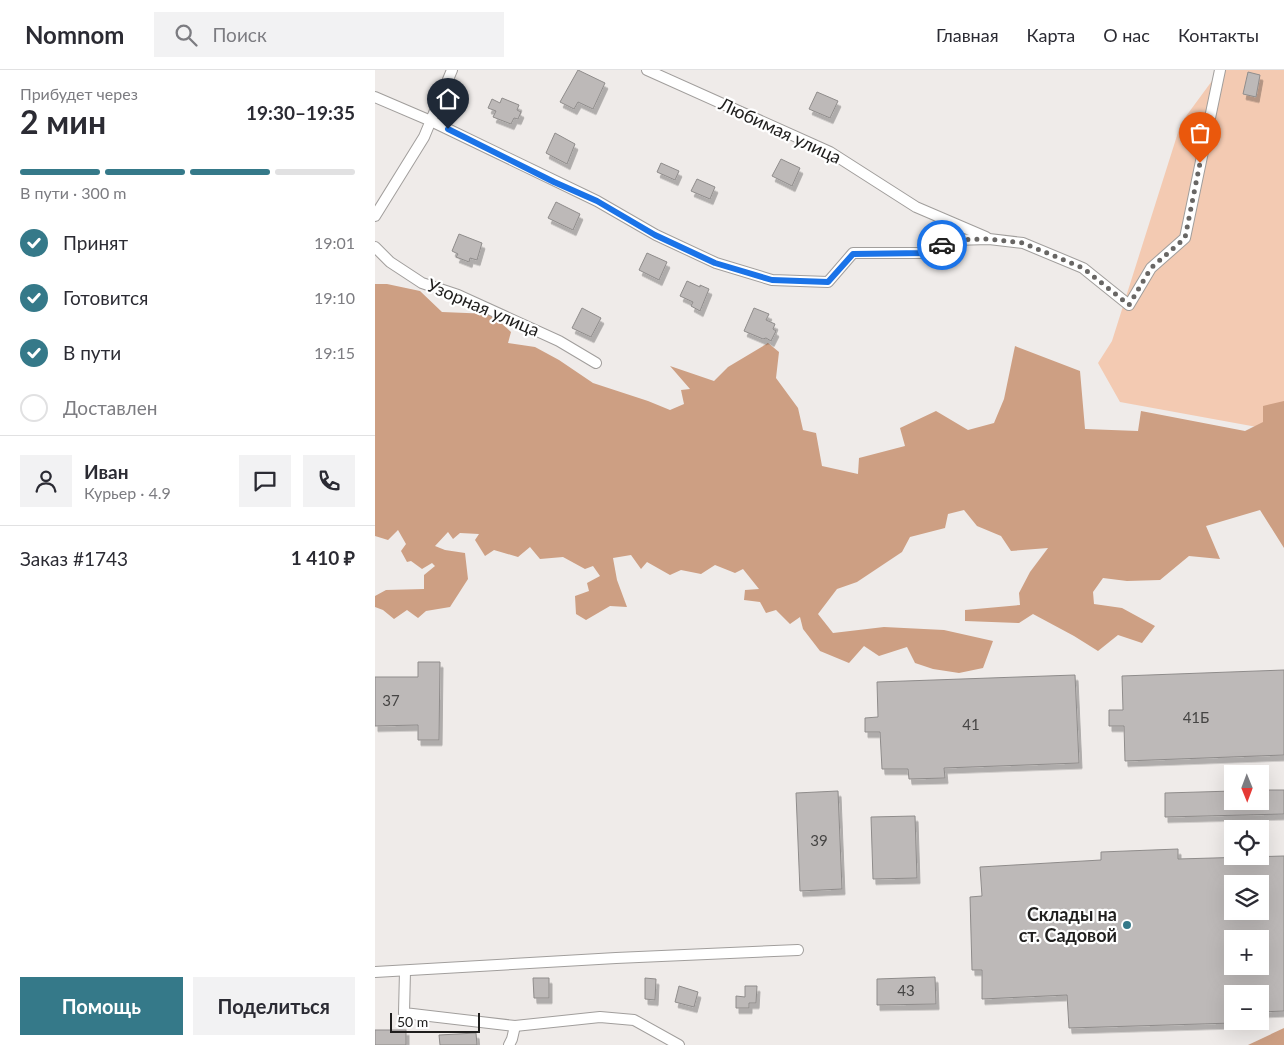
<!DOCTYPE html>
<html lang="ru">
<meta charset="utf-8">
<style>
body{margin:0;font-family:Lato,sans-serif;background:#f2f2f3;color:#2b2b33;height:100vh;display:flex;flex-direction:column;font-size:19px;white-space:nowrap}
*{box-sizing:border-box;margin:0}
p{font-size:16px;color:#7c7c81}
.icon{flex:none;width:28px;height:28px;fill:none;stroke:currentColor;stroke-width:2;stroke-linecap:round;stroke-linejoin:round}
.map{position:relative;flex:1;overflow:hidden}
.details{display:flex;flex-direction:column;background:#fff;width:375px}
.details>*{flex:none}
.needle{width:32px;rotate:179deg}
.buttons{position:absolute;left:849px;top:695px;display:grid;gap:10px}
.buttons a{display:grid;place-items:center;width:45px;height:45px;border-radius:0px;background:#fff;box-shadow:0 5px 20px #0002;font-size:25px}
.scale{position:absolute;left:15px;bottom:12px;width:90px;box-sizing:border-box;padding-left:5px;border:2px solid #1f1e1d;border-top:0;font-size:14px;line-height:18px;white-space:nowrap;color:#1f1e1d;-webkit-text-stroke:4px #fff;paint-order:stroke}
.pin{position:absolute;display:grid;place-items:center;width:42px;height:42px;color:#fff;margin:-51px -21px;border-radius:50% 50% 50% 0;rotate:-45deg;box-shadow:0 0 5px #0007}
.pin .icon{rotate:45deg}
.courier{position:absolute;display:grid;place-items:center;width:50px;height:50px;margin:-25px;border:4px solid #1a73e8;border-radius:50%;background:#fff;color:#222;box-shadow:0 1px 6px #0007}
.headline em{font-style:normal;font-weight:700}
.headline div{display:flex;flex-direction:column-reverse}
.headline{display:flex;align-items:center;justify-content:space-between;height:85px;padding:0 20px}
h1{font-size:32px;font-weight:700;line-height:38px}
.bar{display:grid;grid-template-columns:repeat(4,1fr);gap:8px 5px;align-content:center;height:60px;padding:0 20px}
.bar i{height:6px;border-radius:4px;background:#e1e1e2}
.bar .selected{background:#357989}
.bar p{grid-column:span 4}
.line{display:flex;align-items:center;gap:12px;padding:0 20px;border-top:1px solid #e1e1e2}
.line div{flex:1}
.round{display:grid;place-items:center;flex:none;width:52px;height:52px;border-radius:0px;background:#f2f2f3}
ol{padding:0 20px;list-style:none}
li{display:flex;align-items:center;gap:15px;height:55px}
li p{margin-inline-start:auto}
li .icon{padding:5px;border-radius:50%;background:#357989;color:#fff;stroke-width:4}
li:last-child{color:#7c7c81}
li i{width:28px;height:28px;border:2px solid #e1e1e2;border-radius:50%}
.action{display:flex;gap:10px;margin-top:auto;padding:10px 20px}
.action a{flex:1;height:58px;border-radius:0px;background:#357989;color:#fff;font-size:20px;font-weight:700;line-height:58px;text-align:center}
.action a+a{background:#f2f2f3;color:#2b2b33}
header{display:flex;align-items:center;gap:30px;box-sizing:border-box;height:70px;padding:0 25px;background:#fff;border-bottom:1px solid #e1e1e2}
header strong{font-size:24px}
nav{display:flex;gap:28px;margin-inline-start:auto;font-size:18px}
.search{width:350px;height:45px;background:#f2f2f3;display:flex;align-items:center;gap:12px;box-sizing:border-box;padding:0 18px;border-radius:0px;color:#7c7c81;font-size:19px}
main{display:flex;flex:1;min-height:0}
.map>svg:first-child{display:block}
.green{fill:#f3cab2}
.forest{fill:#cd9f83}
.building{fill:#bdb9b8;stroke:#8f8c8b;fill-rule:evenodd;filter:url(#shadow)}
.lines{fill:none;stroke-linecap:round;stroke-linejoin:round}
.minor-casing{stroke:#a19e9c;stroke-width:12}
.minor{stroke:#fff;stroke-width:10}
.done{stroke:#686664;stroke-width:5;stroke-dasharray:0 9}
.route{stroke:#1a73e8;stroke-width:6}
.poi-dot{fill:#357989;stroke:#fff;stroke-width:2}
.labels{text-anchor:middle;stroke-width:4.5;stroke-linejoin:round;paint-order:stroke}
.number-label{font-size:15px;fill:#464544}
.street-label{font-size:18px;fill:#1f1e1d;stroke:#fff}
.poi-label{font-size:18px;font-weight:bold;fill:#1f1e1d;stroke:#fff;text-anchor:end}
</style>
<header>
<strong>Nomnom</strong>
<div class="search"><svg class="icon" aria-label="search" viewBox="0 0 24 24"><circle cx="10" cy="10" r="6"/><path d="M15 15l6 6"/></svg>Поиск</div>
<nav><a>Главная</a><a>Карта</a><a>О нас</a><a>Контакты</a></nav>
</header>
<main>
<section class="details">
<div class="headline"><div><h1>2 мин</h1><p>Прибудет через</p></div><em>19:30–19:35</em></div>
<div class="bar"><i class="selected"></i><i class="selected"></i><i class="selected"></i><i></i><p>В пути · 300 m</p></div>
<ol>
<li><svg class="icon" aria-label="check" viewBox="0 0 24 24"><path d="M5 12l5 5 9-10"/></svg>Принят<p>19:01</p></li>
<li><svg class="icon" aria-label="check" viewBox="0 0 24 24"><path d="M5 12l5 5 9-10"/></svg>Готовится<p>19:10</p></li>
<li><svg class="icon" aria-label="check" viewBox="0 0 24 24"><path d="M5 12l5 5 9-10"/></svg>В пути<p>19:15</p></li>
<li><i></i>Доставлен</li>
</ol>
<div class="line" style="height:90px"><a class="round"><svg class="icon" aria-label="person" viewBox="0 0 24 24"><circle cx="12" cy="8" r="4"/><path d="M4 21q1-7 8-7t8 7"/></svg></a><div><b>Иван</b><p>Курьер · 4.9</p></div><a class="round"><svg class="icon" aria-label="chat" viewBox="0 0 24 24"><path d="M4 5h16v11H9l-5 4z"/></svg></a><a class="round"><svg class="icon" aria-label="phone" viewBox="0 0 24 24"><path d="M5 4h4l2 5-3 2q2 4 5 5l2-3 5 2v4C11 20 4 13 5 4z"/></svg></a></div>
<div class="line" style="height:65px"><div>Заказ #1743</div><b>1 410 ₽</b></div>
<div class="action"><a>Помощь</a><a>Поделиться</a></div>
</section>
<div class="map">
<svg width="909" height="975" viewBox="0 0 909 975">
<defs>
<filter id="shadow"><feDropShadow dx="3" dy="5.5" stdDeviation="0" flood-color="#0004"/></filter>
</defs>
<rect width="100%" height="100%" fill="#efebe9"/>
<polygon class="green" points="845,0 909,0 909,362 745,332 723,293 737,271 806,53"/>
<g class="forest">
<polygon points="0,214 12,214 45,221 67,242 116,244 136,262 133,273 160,277 184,290 218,313 273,331 295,340 309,334 306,320 315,319 295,296 339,311 353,297 393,273 404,282 401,308 423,338 428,360 441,363 447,396 483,404 484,388 530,376 525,358 561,341 593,360 619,353 629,329 640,276 705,301 710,359 763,361 766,341 870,361 888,352 888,336 909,331 909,478 885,440 831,456 845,489 814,486 785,510 752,511 728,508 718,522 719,534 747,538 780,556 767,573 743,565 723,581 699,566 658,544 644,553 590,551 590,540 645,535 644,523 655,502 673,478 636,481 626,466 602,456 589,440 573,444 570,458 535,467 527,482 482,512 462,519 443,544 458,563 509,557 569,560 618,571 608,598 584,603 558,599 540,593 532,577 504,586 489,576 474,593 445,581 428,559 425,547 415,554 401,540 391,543 385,532 369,530 370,520 384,519 368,499 360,503 340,495 326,504 306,500 295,505 272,492 266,499 256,485 238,488 242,510 252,537 235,536 211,550 201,544 200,526 214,521 212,513 225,506 218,496 210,499 188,487 165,489 155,477 143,487 119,480 110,486 100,470 104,464 85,463 78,469 73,462 60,476 70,480 90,483 93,509 75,537 51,541 43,548 32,540 19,549 8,540 0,537 0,526 11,520 49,519 49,505 60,496 57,493 47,499 36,491 32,492 26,481 31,474 23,460 13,470 0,466"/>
<polygon points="909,958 909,975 873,975"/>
</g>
<g class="building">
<polygon points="203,0 230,13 218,39 203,32 199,39 185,32"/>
<polygon points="873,2 885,5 881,27 868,24"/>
<polygon points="442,22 463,31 455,48 434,39"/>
<polygon points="127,28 144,35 142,40 146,42 143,49 139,48 136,54 118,47 121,41 113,38 117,29 125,33"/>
<polygon points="180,63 200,74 192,94 171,83"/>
<polygon points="406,89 425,98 417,116 397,106"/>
<polygon points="286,93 304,101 300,110 282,102"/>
<polygon points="322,109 340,117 335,129 316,121"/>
<polygon points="181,132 205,144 198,160 173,148"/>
<polygon points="84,164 107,173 102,190 95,188 94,192 81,187 83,184 77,181"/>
<polygon points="272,183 292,192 284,210 264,200"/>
<polygon points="312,211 325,217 325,215 334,219 325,241 316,236 318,232 305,226"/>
<polygon points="207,238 226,248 216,267 197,258"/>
<polygon points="379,238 394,244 391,250 400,254 398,259 401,261 396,271 391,268 388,269 369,261"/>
<polygon points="43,592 65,592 64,670 43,670 43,655 0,656 0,607 43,607"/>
<polygon points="909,600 909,685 750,691 749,656 734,656 734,640 748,640 747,606"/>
<polygon points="700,605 704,693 569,698 570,708 534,709 533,699 507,699 505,662 490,662 490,648 503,647 502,612"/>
<polygon points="885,720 909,720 909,744 790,747 790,723 858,721 858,731 885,731"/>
<polygon points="463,721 467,819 425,821 421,723"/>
<polygon points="540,746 542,808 498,809 496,747"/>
<path d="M803,779V789L909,786V941L885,942V924H858V953L694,958L692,925L607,929V900H597L595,827L607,826L605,797L726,790V782ZM858,814H885V841H858ZM858,869H885V896H858Z"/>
<polygon points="560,907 561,934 502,935 502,909"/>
<polygon points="158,908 174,908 174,928 159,928"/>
<polygon points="270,908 281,909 280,930 270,929"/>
<polygon points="304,916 323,922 319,937 300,932"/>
<polygon points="370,916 382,916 381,933 374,933 374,938 361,938 361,926 370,927"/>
<rect x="0" y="960" width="31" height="15"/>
<polygon points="101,963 102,975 65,975 64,965"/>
</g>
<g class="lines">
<g class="minor-casing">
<g id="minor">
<polyline points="272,0 455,82 541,137 611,167"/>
<polyline points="0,27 56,51 222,131 281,165 341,193 397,210 453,212 478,183 549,183 578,170 614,169 648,173 708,198 754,235 776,198 810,168 845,0"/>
<polyline points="0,146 49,67 77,0"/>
<polyline points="0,177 15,192 47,213 83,225 184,271 221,293"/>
<polyline points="30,901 29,943 140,956 225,947 259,950 304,975"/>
<polyline points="0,902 241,888 423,880"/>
<polyline points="134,975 137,969 140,956"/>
</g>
</g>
<use href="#minor" class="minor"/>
</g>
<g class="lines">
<polyline class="done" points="567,175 578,170 614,169 648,173 708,198 754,235 776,198 810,168 825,93"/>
<polyline class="route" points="73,59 179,112 222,131 280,165 340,193 397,210 453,212 478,184 549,183 567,175"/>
</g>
<circle class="poi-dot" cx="752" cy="855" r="5"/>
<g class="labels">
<g class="number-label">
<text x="16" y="636">37</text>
<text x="821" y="653">41Б</text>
<text x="596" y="660">41</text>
<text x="444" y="776">39</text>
<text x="531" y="926">43</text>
</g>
<g class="street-label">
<text transform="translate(405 61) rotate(25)" y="6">Любимая улица</text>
<text transform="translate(108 238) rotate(23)" y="6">Узорная улица</text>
</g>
<g class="poi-label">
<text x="742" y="851">Склады на<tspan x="742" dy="21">ст. Садовой</tspan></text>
</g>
</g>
</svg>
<div class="buttons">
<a><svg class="needle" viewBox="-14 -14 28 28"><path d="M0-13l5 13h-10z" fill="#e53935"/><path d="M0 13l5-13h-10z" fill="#7c7c81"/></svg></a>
<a><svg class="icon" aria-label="locate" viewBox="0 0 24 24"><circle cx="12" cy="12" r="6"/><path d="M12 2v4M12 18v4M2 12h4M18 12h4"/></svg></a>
<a><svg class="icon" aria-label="layers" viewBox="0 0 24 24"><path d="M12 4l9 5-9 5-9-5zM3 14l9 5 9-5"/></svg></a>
<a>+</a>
<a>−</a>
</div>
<div class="scale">50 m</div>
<div class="pin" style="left:825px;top:93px;background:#ea580c"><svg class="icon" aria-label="bag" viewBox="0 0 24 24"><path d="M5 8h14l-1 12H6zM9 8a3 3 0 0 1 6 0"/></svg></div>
<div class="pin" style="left:73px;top:59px;background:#1f2937"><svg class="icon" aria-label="home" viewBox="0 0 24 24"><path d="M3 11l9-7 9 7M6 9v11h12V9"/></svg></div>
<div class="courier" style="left:567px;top:175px"><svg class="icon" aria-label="car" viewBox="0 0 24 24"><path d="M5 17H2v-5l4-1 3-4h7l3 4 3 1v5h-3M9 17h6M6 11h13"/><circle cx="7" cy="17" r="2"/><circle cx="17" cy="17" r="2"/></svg></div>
</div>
</main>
